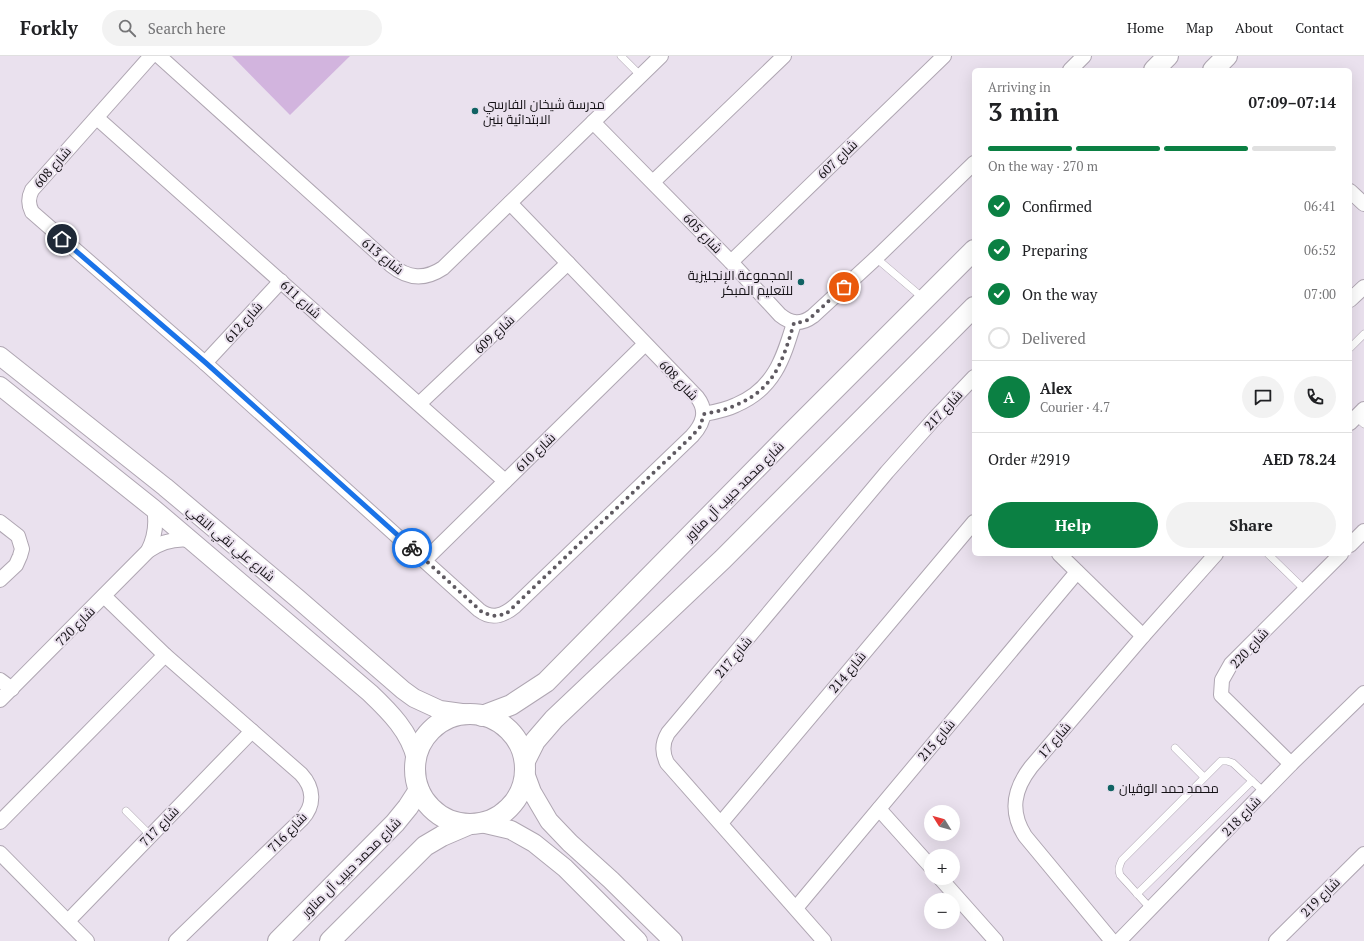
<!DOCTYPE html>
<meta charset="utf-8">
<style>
body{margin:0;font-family:"PT Serif",Cairo,serif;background:#f2f2f2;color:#202124;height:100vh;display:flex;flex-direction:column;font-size:15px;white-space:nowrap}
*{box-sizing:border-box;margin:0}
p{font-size:13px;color:#757577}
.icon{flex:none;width:22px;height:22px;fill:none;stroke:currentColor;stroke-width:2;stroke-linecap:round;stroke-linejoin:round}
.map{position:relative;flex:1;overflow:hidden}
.drawer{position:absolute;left:972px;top:12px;width:380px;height:488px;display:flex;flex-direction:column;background:#fff;border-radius:6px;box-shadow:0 4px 16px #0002}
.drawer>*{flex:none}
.needle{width:26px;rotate:307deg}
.fabs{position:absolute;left:924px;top:749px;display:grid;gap:8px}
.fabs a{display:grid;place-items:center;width:36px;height:36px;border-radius:50%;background:#fff;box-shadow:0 4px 16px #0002;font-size:20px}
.pin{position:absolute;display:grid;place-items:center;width:34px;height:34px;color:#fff;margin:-17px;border:2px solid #fff;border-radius:50%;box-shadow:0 1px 4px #0007}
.courier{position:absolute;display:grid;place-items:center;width:40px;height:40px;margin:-20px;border:3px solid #1a73e8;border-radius:50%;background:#fff;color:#222;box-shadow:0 1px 5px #0007}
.summary em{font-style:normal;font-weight:700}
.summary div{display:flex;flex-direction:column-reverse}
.summary{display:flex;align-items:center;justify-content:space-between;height:68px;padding:0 16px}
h1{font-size:26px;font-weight:700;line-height:30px}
.bar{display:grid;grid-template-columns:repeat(4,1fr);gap:6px 4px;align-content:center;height:48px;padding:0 16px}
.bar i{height:5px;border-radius:3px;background:#e0e0e0}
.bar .selected{background:#0b8043}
.bar p{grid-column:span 4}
.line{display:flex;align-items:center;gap:10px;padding:0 16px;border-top:1px solid #e0e0e0}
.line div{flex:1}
.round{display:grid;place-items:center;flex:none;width:42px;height:42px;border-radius:21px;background:#f2f2f2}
ol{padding:0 16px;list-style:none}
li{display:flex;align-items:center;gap:12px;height:44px}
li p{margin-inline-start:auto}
li .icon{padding:4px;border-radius:50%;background:#0b8043;color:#fff;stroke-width:4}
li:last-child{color:#757577}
li i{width:22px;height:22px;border:2px solid #e0e0e0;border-radius:50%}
.primary-button{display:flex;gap:8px;margin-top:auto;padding:8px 16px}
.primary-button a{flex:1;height:46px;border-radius:24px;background:#0b8043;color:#fff;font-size:16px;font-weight:700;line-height:46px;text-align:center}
.primary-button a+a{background:#f2f2f2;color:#202124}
header{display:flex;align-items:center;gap:24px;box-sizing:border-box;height:56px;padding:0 20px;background:#fff;border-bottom:1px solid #e0e0e0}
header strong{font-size:19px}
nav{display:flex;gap:22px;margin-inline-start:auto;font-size:14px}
.search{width:280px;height:36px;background:#f2f2f2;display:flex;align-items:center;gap:10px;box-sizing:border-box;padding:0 14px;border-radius:22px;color:#757577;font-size:15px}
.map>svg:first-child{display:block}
.green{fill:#d2b4de}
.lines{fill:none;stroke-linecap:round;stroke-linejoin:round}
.service-casing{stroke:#afa6b2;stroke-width:8}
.minor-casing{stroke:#afa6b2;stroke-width:16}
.tertiary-casing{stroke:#afa6b2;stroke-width:20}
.secondary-casing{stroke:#afa6b2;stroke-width:22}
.service{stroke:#fff;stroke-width:7}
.minor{stroke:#fff;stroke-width:14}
.tertiary{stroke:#fff;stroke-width:18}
.secondary{stroke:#fff;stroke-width:20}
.done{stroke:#5f5a61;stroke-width:4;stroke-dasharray:0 7.2}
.route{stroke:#1a73e8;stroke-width:5}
.poi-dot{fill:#116263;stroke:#eae1ee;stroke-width:1.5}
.labels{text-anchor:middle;stroke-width:4;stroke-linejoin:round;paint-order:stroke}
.poi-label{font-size:13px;fill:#141115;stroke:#eae1ee;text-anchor:start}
.street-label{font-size:13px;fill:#141115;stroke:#eae1ee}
</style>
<header>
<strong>Forkly</strong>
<div class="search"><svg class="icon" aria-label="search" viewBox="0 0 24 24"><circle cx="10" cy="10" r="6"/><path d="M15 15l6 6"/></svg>Search here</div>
<nav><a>Home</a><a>Map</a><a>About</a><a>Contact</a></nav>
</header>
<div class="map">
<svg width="1364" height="885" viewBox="0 0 1364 885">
<rect width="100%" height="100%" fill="#eae1ee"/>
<polygon class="green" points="232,0 350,0 290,59"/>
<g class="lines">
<g class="service-casing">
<g id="service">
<polyline points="621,0 641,20"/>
<polyline points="876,202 923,242"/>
<polyline points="1350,292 1364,278"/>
<polyline points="1356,361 1364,368"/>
<polyline points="1268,498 1305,534"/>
<polyline points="1175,692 1204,721"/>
<polyline points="126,755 150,779"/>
<polyline points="1137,838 1252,725"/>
<path d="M1151,853L1120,819C1118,813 1119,810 1122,804L1221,705H1227L1233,707L1264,736"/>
</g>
</g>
<g class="minor-casing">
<g id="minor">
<path d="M151,0L32,134C28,142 28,148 32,156L205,307L479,554C492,564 503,560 515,550L692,380C703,368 708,355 697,341L510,147"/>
<path d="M159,0L391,209C408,223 425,224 443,212L661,0"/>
<polyline points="1070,14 1084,0"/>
<polyline points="97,62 505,425"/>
<path d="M593,66L731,206L780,259C791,268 801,269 813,260L876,202L974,107"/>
<polyline points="653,126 784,0"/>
<polyline points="1350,135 1364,148"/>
<polyline points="731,206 944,0"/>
<polyline points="1350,244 1364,231"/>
<polyline points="205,307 281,225"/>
<polyline points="419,348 568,207"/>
<path d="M704,358C715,356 726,354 736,349C774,333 783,303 794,267"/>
<polyline points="1350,367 1364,353"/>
<polyline points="0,466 18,480 22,493 20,500 16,509 0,524"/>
<polyline points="1350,489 1364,475"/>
<path d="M148,495C155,481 157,468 154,453"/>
<polyline points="1059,498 1143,580"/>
<polyline points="425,504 645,288"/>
<polyline points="104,540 165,599"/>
<polyline points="0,624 12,633"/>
<path d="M0,644L148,495C161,486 174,482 190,484"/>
<polyline points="1291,708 1221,639 1222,624 1231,608 1341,498"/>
<polyline points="879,753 931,811"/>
<path d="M0,766L165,599L301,718C314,732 315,749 302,763L176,885"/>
<polyline points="721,767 974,466"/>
<polyline points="0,797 87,885"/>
<polyline points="940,822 996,885"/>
<polyline points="796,852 1077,516"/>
<polyline points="68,865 252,675"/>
<path d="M824,885L667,707C662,697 662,687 668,677L887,416L935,362L974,321"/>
<path d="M1112,885L1025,780C1009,755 1014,733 1031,711L1143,580L1216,498"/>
<polyline points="1119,885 1291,708 1364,637"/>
<polyline points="1276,885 1364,798"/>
</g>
</g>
<g class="tertiary-casing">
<g id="tertiary">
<polyline points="0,300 165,431 297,542 403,634 414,642 440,654 469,658"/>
<path d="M0,330L154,453L370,637C390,656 410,676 416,703"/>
<polyline points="525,717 532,736 549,765 570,787 611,824 673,885"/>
<polyline points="481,767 511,774 534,787 565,812 638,885"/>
</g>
</g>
<g class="secondary-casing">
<g id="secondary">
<polyline points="1154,14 1168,0"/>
<polyline points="1213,14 1227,0"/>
<circle cx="470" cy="713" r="55"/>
<polyline points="482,660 511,649 546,626 789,379 974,194"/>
<polyline points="525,705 535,685 554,663 723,503 974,251"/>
<polyline points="278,885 395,767 408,751 419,734"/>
<polyline points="330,885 425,790 442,780 470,768"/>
</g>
</g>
<use href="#service" class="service"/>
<use href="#minor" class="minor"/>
<use href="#tertiary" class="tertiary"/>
<use href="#secondary" class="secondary"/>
</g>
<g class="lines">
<path class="done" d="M412,492L483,557L495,560L506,558L692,380L700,371L704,358C715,356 726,354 736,349C775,333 783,304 794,267L802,266L808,264L844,231"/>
<polyline class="route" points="62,183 206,307 412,492"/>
</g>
<g class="poi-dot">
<circle cx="475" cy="55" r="4"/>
<circle cx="801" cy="226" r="4"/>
<circle cx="1111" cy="732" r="4"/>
</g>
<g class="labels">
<g class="poi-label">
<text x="483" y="53">مدرسة شيخان الفارسي<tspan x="483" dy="15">الابتدائية بنين</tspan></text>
<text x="793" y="224" text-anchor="end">المجموعة الإنجليزية<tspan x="793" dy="15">للتعليم المبكر</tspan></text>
<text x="1119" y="737">محمد حمد الوقيان</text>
</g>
<g class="street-label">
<text transform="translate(837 103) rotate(-44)" y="5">شارع 607</text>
<text transform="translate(52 111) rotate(-49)" y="5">شارع 608</text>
<text transform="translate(703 177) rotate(46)" y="5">شارع 605</text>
<text transform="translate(383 200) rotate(39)" y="5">شارع 613</text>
<text transform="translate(301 243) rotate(42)" y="5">شارع 611</text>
<text transform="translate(243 266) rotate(-48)" y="5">شارع 612</text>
<text transform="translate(494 278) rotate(-43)" y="5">شارع 609</text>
<text transform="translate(679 324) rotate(46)" y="5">شارع 608</text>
<text transform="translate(943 354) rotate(-47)" y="5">شارع 217</text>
<text transform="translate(535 396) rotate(-44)" y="5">شارع 610</text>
<text transform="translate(734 435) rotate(-45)" y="5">شارع محمد حبيب آل مناور</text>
<text transform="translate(231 487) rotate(40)" y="5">شارع علي نقي النقي</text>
<text transform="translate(75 570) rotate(-45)" y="5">شارع 720</text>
<text transform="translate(1249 592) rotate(-47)" y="5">شارع 220</text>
<text transform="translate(733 601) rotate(-50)" y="5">شارع 217</text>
<text transform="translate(847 616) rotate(-50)" y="5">شارع 214</text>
<text transform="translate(936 684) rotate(-50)" y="5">شارع 215</text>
<text transform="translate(1054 684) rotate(-49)" y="5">شارع 17</text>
<text transform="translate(1241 760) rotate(-46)" y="5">شارع 218</text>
<text transform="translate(159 770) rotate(-46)" y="5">شارع 717</text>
<text transform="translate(287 776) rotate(-46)" y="5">شارع 716</text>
<text transform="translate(351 811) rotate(-45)" y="5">شارع محمد حبيب آل مناور</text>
<text transform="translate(1320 841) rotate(-45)" y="5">شارع 219</text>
</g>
</g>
</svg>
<div class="fabs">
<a><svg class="needle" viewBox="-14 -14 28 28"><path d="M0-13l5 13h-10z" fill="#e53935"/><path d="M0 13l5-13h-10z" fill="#757577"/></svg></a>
<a>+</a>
<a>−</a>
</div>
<div class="pin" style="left:844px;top:231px;background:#ea580c"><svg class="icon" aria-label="bag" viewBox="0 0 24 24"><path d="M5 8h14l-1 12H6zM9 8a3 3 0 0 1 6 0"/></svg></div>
<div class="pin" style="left:62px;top:183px;background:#1f2937"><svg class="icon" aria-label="home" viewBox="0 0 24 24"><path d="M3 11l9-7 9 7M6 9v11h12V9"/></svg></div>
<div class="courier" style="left:412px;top:492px"><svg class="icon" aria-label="bike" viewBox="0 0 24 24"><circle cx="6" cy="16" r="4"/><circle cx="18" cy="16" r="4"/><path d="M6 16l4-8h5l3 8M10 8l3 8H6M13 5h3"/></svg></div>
<section class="drawer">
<div class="summary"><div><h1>3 min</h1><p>Arriving in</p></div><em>07:09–07:14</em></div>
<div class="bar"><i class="selected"></i><i class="selected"></i><i class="selected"></i><i></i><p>On the way · 270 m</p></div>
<ol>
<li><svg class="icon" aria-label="check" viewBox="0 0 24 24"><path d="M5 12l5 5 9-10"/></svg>Confirmed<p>06:41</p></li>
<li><svg class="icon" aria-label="check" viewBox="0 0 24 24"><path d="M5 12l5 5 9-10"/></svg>Preparing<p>06:52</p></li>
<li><svg class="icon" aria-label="check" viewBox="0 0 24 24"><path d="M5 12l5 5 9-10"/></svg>On the way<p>07:00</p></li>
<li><i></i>Delivered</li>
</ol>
<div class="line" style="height:72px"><b class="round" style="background:#0b8043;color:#fff">A</b><div><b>Alex</b><p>Courier · 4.7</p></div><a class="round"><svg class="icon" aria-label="chat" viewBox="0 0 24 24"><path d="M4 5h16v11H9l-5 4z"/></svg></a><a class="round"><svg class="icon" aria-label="phone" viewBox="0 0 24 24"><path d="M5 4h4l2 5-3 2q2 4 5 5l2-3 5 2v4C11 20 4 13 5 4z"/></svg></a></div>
<div class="line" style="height:52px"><div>Order #2919</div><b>AED 78.24</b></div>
<div class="primary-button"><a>Help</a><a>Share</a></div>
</section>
</div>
